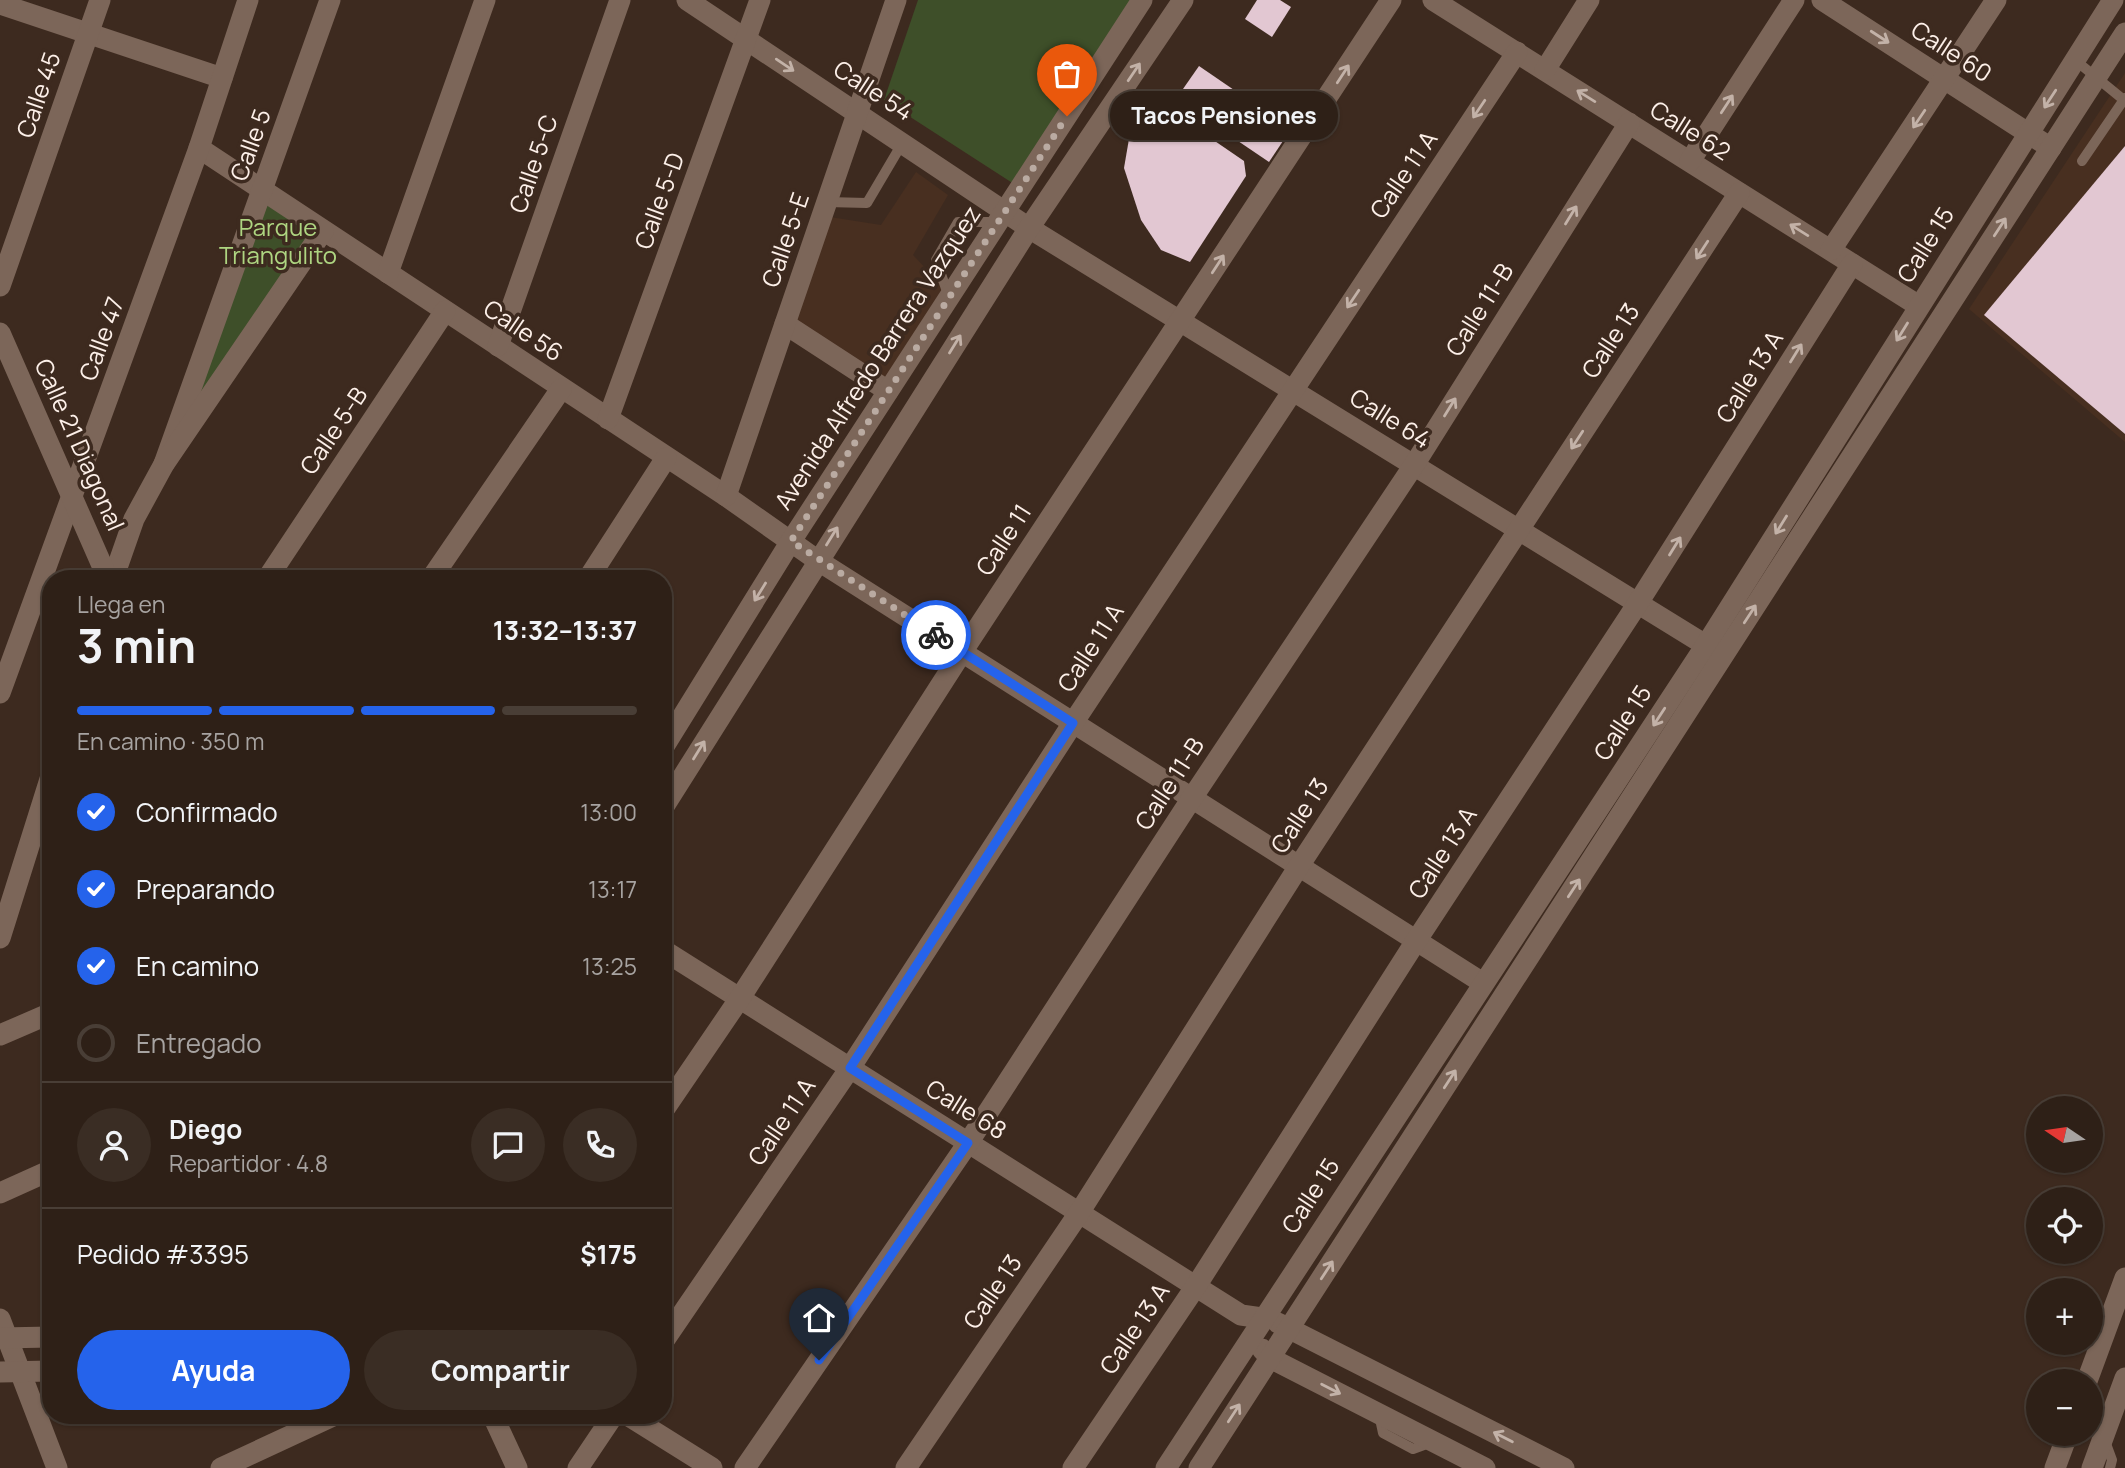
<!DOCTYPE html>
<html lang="es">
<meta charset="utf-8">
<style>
body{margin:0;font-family:Manrope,sans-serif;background:#3a2d24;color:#f1f3f6;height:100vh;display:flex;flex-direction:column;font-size:26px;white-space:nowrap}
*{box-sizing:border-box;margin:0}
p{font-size:23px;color:#a7a3a1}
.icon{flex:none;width:38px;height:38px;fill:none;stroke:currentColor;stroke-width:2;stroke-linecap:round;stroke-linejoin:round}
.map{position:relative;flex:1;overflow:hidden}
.drawer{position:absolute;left:42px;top:570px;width:630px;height:854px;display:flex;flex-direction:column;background:#2e2017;border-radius:28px;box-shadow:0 2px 5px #0004,0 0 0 2px #493e36}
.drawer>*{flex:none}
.needle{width:46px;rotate:283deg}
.controls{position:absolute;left:2026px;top:1096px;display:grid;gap:14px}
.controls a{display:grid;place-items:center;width:77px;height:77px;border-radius:50%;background:#2e2017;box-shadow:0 2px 5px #0004,0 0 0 2px #493e36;font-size:35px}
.pin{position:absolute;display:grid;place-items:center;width:60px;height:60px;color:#fff;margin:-72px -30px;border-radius:50% 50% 50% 0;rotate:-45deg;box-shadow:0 0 7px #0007}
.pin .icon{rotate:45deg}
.courier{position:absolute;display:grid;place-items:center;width:70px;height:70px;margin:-35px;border:5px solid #2563eb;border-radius:50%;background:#fff;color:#222;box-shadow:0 2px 9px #0007}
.bubble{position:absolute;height:49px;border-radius:24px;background:#2e2017;box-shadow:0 2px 5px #0004,0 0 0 2px #493e36;font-size:23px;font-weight:700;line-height:49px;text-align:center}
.head em{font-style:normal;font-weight:700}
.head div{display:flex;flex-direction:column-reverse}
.head{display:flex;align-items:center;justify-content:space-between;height:119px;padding:0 35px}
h1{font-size:46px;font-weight:700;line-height:52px}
.bar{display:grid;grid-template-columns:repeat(4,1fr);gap:10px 7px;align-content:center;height:84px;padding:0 35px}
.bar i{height:9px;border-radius:5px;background:#493e36}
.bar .current{background:#2563eb}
.bar p{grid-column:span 4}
.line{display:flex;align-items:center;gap:18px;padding:0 35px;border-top:2px solid #493e36}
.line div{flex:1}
.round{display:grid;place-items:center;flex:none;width:74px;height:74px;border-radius:37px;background:#3a2d24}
ol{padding:0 35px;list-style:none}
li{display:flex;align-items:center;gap:21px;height:77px}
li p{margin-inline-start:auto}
li .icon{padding:7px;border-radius:50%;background:#2563eb;color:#fff;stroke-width:4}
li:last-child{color:#a7a3a1}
li i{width:38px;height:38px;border:4px solid #493e36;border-radius:50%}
.cta{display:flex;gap:14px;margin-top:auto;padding:14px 35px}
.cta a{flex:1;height:80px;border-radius:42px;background:#2563eb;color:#fff;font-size:28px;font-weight:700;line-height:80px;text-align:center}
.cta a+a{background:#3a2d24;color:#f1f3f6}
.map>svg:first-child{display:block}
.built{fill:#482f20}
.green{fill:#3e4f29}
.building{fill:#e2c7d2}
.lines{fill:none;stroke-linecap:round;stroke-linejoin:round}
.service{stroke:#7c6659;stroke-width:10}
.minor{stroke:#7c6659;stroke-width:21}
.tertiary{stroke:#7c6659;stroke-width:21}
.oneway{stroke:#c3b2a8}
.done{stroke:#baaba2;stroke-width:7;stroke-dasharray:0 12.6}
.route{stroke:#2563eb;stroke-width:9}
.labels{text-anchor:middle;stroke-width:7;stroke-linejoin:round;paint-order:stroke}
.street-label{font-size:24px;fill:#fdf0e9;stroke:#3d2a1f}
.park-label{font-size:24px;fill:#aed581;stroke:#3d2a1f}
</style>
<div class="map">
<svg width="2125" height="1468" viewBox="0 0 2125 1468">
<rect width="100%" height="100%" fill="#3d2a1f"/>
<g class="built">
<polygon points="2125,73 2125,442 1969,309"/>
<polygon points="916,172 948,195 913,255 946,290 891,385 795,326 830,217 881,225"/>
</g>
<g class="green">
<polygon points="918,0 1137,0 1014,184 884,100"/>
<polygon points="266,200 315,232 188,417"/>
</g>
<g class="building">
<polygon points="1257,0 1280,0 1291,7 1272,37 1245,19"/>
<polygon points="1199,66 1291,129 1269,162 1176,99"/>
<polygon points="1155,100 1244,161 1246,176 1190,262 1161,250 1141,220 1124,168 1130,133"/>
<polygon points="2125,146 2125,434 1984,315"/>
</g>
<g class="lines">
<g class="service">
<polyline points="2075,60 2125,101"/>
<polyline points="2082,161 2125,98"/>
<polyline points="827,202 867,203 903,142"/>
<polyline points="949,297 936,260 958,222 998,222"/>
<polyline points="1379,1414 1383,1433 1413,1449 1432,1442"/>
<polyline points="2105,1441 2112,1460 2110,1468"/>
</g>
<g class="minor">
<polyline points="687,0 1029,228 1720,654"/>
<polyline points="1433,0 1919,306"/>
<polyline points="1822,0 2051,148"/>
<polyline points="0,4 222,78"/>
<polyline points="1545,70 1589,0"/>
<polyline points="199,148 726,496 817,560 1483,983"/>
<polyline points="1690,161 1794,0"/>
<polyline points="1831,250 1996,0"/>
<polyline points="388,273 485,0"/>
<polyline points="0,286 100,0"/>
<polyline points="785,324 888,391"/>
<polyline points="498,346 620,0"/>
<polyline points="608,419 760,0"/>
<polyline points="164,464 330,0"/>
<polyline points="726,496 896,0"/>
<polyline points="113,579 134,519 164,464 323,231"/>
<polyline points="267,579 445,311"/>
<polyline points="431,579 561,389"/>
<polyline points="588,579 666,458"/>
<polyline points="0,693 199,148 248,0"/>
<polyline points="0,938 51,776"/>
<polyline points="663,950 1241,1315 1262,1318"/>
<polyline points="0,1035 51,1013"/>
<polyline points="663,1111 740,998 962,652 1391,0"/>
<polyline points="0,1193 51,1170"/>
<polyline points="0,1319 57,1468"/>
<polyline points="663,1342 850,1068 1073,723 1517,52"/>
<polyline points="629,1416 712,1468"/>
<polyline points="221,1468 333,1416"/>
<polyline points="578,1468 613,1416"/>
<polyline points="745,1468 968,1143 1192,798 1414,465 1629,123"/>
<polyline points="906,1468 1079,1213 1299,866 1739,193"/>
<polyline points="1073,1468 1196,1286 1416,941 1638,603 1852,264"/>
</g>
<g class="tertiary">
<polyline points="0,333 108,579"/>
<polyline points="663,748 791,541 1142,0"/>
<polyline points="663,808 1029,228 1183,0"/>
<polyline points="1278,1323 1564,1468"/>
<polyline points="0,1338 51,1337"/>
<polyline points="1262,1349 1270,1358 1485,1468"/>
<polyline points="0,1372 51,1371"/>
<polyline points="2087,1381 2125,1278"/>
<polyline points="493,1416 517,1468"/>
<polyline points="1166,1468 1706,645 2113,0"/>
<polyline points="1199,1468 2125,33"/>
<polyline points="2055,1468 2068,1433"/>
<polyline points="2092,1468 2125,1378"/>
</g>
</g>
<defs><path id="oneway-shaft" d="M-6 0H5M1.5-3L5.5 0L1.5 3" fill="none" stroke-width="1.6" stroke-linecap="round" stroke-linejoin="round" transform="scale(1.75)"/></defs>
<g class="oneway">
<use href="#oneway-shaft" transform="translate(1880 37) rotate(33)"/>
<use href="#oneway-shaft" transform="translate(785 65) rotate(34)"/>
<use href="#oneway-shaft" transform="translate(1134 72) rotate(-56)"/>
<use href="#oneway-shaft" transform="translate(1343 74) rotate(-57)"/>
<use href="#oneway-shaft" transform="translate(1586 96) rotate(-148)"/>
<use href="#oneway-shaft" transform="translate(2050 99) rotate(123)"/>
<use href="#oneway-shaft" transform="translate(1727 104) rotate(-57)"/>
<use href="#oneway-shaft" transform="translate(1479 109) rotate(124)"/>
<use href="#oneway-shaft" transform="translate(1919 119) rotate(124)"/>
<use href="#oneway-shaft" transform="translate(1571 215) rotate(-58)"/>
<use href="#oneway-shaft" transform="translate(2000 227) rotate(-57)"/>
<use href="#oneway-shaft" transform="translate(1799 230) rotate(-148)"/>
<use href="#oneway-shaft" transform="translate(1702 250) rotate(123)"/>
<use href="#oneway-shaft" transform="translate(1218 264) rotate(-57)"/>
<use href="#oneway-shaft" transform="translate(1353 299) rotate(124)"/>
<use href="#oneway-shaft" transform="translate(1902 332) rotate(122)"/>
<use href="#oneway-shaft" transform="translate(955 344) rotate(-58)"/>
<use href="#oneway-shaft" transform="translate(1796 353) rotate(-58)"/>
<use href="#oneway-shaft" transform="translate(1450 407) rotate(-58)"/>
<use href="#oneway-shaft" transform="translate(1577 440) rotate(123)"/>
<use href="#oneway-shaft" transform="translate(1781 525) rotate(122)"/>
<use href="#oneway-shaft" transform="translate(832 536) rotate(-58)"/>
<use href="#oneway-shaft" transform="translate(1675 546) rotate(-58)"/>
<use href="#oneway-shaft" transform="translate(760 592) rotate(122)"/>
<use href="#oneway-shaft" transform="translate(1750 614) rotate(-57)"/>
<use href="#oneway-shaft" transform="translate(1659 717) rotate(123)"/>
<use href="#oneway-shaft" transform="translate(699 750) rotate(-58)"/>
<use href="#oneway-shaft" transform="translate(1574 888) rotate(-57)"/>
<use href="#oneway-shaft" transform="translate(1450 1079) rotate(-57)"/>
<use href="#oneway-shaft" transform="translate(1327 1270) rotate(-57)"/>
<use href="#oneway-shaft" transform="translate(1331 1389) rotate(27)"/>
<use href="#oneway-shaft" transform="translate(1234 1413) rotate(-57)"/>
<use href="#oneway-shaft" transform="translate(1503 1437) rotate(-153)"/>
</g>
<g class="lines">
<polyline class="done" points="936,635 791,541 1067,116"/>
<polyline class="route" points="819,1360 968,1143 850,1068 1073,723 936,635"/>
</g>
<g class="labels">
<g class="street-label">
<text transform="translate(1951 52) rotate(33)" y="8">Calle 60</text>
<text transform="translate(873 91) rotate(33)" y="8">Calle 54</text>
<text transform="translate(39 95) rotate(-71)" y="8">Calle 45</text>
<text transform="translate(1690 131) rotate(32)" y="8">Calle 62</text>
<text transform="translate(251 145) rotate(-70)" y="8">Calle 5</text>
<text transform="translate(534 164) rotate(-71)" y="8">Calle 5-C</text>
<text transform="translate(1404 175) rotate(-56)" y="8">Calle 11 A</text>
<text transform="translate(660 201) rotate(-70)" y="8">Calle 5-D</text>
<text transform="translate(786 240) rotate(-71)" y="8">Calle 5-E</text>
<text transform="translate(1926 245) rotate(-58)" y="8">Calle 15</text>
<text transform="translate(1480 310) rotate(-58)" y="8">Calle 11-B</text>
<text transform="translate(523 331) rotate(34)" y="8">Calle 56</text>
<text transform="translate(102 339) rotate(-70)" y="8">Calle 47</text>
<text transform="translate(1611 341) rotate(-57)" y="8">Calle 13</text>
<text transform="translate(878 358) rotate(-57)" y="8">Avenida Alfredo Barrera Vazquez</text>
<text transform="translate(1750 377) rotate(-58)" y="8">Calle 13 A</text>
<text transform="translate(1390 419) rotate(32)" y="8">Calle 64</text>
<text transform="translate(334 431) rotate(-56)" y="8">Calle 5-B</text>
<text transform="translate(79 445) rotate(66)" y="8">Calle 21 Diagonal</text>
<text transform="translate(1004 540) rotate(-57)" y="8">Calle 11</text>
<text transform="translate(1091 648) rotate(-57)" y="8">Calle 11 A</text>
<text transform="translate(1623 723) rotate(-57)" y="8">Calle 15</text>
<text transform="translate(1170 784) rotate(-57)" y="8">Calle 11-B</text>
<text transform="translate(1300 816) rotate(-57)" y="8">Calle 13</text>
<text transform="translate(1443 853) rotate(-57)" y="8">Calle 13 A</text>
<text transform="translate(966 1110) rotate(32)" y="8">Calle 68</text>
<text transform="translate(782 1122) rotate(-56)" y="8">Calle 11 A</text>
<text transform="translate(1311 1196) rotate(-57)" y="8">Calle 15</text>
<text transform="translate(993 1292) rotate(-56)" y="8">Calle 13</text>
<text transform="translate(1135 1329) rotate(-56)" y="8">Calle 13 A</text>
</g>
<g class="park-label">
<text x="278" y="236">Parque<tspan x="278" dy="28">Triangulito</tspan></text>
</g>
</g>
</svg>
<div class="controls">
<a><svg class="needle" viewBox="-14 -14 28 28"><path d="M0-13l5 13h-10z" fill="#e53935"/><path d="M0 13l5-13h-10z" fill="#a7a3a1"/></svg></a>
<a><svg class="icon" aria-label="locate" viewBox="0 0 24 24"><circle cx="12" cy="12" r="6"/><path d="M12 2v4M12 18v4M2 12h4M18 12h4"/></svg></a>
<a>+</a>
<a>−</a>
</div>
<div class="pin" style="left:1067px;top:116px;background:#ea580c"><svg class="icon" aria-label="bag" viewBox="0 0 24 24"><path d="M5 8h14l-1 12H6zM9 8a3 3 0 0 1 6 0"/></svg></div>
<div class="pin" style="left:819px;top:1360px;background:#1f2937"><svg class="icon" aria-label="home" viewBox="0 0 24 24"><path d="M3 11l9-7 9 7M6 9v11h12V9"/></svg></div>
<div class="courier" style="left:936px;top:635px"><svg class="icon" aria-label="bike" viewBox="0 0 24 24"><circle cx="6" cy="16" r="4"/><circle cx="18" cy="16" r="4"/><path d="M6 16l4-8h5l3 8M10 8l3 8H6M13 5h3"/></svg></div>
<div class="bubble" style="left:1110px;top:91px;width:228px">Tacos Pensiones</div>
<section class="drawer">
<div class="head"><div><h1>3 min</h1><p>Llega en</p></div><em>13:32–13:37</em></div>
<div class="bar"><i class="current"></i><i class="current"></i><i class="current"></i><i></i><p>En camino · 350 m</p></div>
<ol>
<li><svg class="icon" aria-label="check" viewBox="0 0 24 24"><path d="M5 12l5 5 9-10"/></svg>Confirmado<p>13:00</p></li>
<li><svg class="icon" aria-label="check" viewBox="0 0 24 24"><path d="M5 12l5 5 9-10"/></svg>Preparando<p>13:17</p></li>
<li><svg class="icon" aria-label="check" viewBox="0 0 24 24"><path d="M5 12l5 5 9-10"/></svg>En camino<p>13:25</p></li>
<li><i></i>Entregado</li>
</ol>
<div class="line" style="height:126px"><a class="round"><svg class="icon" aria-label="person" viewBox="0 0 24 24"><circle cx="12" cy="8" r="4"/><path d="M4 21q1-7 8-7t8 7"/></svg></a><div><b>Diego</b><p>Repartidor · 4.8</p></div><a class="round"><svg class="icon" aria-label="chat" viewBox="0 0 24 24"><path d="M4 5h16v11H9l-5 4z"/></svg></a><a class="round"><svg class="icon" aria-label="phone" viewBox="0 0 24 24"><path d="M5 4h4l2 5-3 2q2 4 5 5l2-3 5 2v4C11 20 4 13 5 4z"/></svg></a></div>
<div class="line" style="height:91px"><div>Pedido #3395</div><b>$175</b></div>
<div class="cta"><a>Ayuda</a><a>Compartir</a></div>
</section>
</div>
